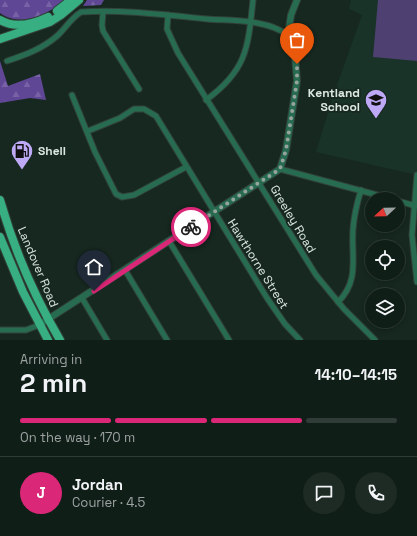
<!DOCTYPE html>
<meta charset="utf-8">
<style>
body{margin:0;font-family:"Space Grotesk",sans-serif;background:#1e2b25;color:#f1f3f6;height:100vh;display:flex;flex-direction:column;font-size:15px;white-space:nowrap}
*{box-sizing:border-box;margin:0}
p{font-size:13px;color:#9ca2a2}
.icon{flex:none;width:22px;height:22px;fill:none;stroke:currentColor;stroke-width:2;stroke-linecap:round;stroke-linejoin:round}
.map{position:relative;height:340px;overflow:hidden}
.sheet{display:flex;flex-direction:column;background:#101e18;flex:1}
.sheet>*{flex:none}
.needle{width:26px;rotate:248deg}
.fabs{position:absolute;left:365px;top:192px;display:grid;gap:8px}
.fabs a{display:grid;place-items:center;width:40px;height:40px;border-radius:50%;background:#101e18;box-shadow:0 2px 6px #0003,0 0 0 1px #303c37;font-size:20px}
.pin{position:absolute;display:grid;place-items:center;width:34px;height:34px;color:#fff;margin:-41px -17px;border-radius:50% 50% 50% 0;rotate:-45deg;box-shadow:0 0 4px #0007}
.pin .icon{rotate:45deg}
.courier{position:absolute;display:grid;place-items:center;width:40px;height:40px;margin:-20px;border:3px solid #db2777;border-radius:50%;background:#fff;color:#222;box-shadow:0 1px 5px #0007}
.headline em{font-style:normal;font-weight:700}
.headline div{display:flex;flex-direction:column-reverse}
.headline{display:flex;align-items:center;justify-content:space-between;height:68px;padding:0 20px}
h1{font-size:26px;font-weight:700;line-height:30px}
.bar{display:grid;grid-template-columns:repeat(4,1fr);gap:6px 4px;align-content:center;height:48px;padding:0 20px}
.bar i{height:5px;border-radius:3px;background:#303c37}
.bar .current{background:#db2777}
.bar p{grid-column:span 4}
.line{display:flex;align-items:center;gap:10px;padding:0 20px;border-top:1px solid #303c37}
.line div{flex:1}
.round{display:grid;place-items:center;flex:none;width:42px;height:42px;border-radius:21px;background:#1e2b25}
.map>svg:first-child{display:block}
.built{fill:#193328}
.forest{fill:url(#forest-firs)}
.pitch{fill:#4e4071}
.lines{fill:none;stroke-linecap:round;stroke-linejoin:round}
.minor-casing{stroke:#32433b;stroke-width:7}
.tertiary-casing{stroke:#32433b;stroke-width:8}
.primary-casing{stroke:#32433b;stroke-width:10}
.minor{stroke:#276c50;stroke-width:5}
.tertiary{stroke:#276c50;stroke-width:6}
.primary{stroke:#38af82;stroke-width:8}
.done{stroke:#97a49d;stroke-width:4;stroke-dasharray:0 7.2}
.route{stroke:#db2777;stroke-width:5}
.labels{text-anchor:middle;stroke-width:3.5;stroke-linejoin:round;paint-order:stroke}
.poi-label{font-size:12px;font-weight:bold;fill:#dce7e1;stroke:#162820;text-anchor:end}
.street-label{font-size:12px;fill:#dce7e1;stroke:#162820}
</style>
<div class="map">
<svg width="417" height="340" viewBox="0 0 417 340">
<defs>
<pattern id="forest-firs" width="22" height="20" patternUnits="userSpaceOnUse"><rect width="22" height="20" fill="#604796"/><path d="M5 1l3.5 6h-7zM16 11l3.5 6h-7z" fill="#7662a4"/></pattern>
</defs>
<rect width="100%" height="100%" fill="#162820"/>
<polygon class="built" points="351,0 417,0 417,175 316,152 332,99 362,15 349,9"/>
<g class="forest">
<path d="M0,0H65C47,15 21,28 0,13Z"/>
<polygon points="87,0 104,0 101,5 83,6"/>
<polygon points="0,61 8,86 40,74 46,100 30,98 0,103"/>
</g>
<polygon class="pitch" points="378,0 417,0 417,61 373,57"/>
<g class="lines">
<g class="minor-casing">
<g id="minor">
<polyline points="103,12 102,25 103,31 139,89"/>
<polyline points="168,15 167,29 178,53 316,275 344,309 375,340"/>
<path d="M7,61C25,55 42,49 57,36C66,28 70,19 81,12C123,9 166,15 207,19C233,21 266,19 288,35"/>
<polyline points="72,95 95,152 116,194 122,197 134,195 186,167"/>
<path d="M206,100C247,70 248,48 253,0"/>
<polyline points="88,131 120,118 134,109 144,109 156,116 267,298 285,324 300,340"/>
<polyline points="280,169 392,199"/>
<polyline points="417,175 412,235 417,282"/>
<polyline points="398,201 416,206"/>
<polyline points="169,241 229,340"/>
<polyline points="125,270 167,340"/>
<polyline points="82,298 107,340"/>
<path d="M338,302C360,281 351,256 353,229C354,216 357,203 361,190"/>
<polyline points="0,330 26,330 39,325"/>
</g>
</g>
<g class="tertiary-casing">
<polyline id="tertiary" points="39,325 280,169 286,150 297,81 295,56 288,35 291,15 297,0"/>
</g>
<g class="primary-casing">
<g id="primary">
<polyline points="57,11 71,0"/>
<path d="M0,20C15,29 33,24 48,17"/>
<polyline points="0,39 50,22 61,15 79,0"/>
<path d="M0,200C14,249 34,296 60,340"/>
<polyline points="0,237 23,292 48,340"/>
</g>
</g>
<use href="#minor" class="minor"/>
<use href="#tertiary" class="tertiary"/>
<use href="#primary" class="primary"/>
</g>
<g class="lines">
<polyline class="done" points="191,227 280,169 286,150 297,81 297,64"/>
<polyline class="route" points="94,291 191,227"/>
</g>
<defs>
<g id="school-pin" transform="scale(1.15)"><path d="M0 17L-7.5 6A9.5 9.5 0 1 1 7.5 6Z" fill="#bda9f5" stroke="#162820"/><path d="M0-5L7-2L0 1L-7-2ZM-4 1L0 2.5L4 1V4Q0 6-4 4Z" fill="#111"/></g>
<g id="fuel-pin" transform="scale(1.15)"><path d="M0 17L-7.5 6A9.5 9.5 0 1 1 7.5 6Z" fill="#bda9f5" stroke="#162820"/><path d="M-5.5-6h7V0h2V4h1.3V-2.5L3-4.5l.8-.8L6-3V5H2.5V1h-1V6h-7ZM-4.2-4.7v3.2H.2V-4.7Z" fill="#111"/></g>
</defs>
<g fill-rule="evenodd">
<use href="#school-pin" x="376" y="100"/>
<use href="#fuel-pin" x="22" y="151"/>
</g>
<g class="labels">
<g class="poi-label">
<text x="360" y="97">Kentland<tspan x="360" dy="14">School</tspan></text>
<text x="38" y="155" text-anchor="start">Shell</text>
</g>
<g class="street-label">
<text transform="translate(293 219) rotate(59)" y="4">Greeley Road</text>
<text transform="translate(258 264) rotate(58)" y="4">Hawthorne Street</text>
<text transform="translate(38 267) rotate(67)" y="4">Landover Road</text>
</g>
</g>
</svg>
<div class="fabs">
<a><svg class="needle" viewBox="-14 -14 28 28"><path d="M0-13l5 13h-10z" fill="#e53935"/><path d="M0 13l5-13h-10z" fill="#9ca2a2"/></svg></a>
<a><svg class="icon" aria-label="locate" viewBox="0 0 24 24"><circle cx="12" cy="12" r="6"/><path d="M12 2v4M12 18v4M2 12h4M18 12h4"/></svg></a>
<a><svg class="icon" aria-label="layers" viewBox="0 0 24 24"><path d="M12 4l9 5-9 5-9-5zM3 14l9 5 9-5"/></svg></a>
</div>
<div class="pin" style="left:297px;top:64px;background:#ea580c"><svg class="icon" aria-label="bag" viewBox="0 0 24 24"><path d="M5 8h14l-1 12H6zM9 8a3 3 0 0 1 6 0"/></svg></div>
<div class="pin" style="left:94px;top:291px;background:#1f2937"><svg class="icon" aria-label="home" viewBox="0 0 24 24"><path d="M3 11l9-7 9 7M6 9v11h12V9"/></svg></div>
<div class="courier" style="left:191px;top:227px"><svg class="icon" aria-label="bike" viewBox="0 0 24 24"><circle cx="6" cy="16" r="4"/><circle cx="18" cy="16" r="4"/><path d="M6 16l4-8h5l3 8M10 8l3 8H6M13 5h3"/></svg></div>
</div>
<section class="sheet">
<div class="headline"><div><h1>2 min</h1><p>Arriving in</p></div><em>14:10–14:15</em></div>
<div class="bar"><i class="current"></i><i class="current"></i><i class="current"></i><i></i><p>On the way · 170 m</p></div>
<div class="line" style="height:72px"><b class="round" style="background:#db2777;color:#fff">J</b><div><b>Jordan</b><p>Courier · 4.5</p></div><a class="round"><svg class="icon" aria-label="chat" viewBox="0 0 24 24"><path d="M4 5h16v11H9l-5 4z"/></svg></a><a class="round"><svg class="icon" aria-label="phone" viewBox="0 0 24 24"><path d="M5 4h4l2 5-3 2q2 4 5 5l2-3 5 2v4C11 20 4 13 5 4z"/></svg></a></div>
</section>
